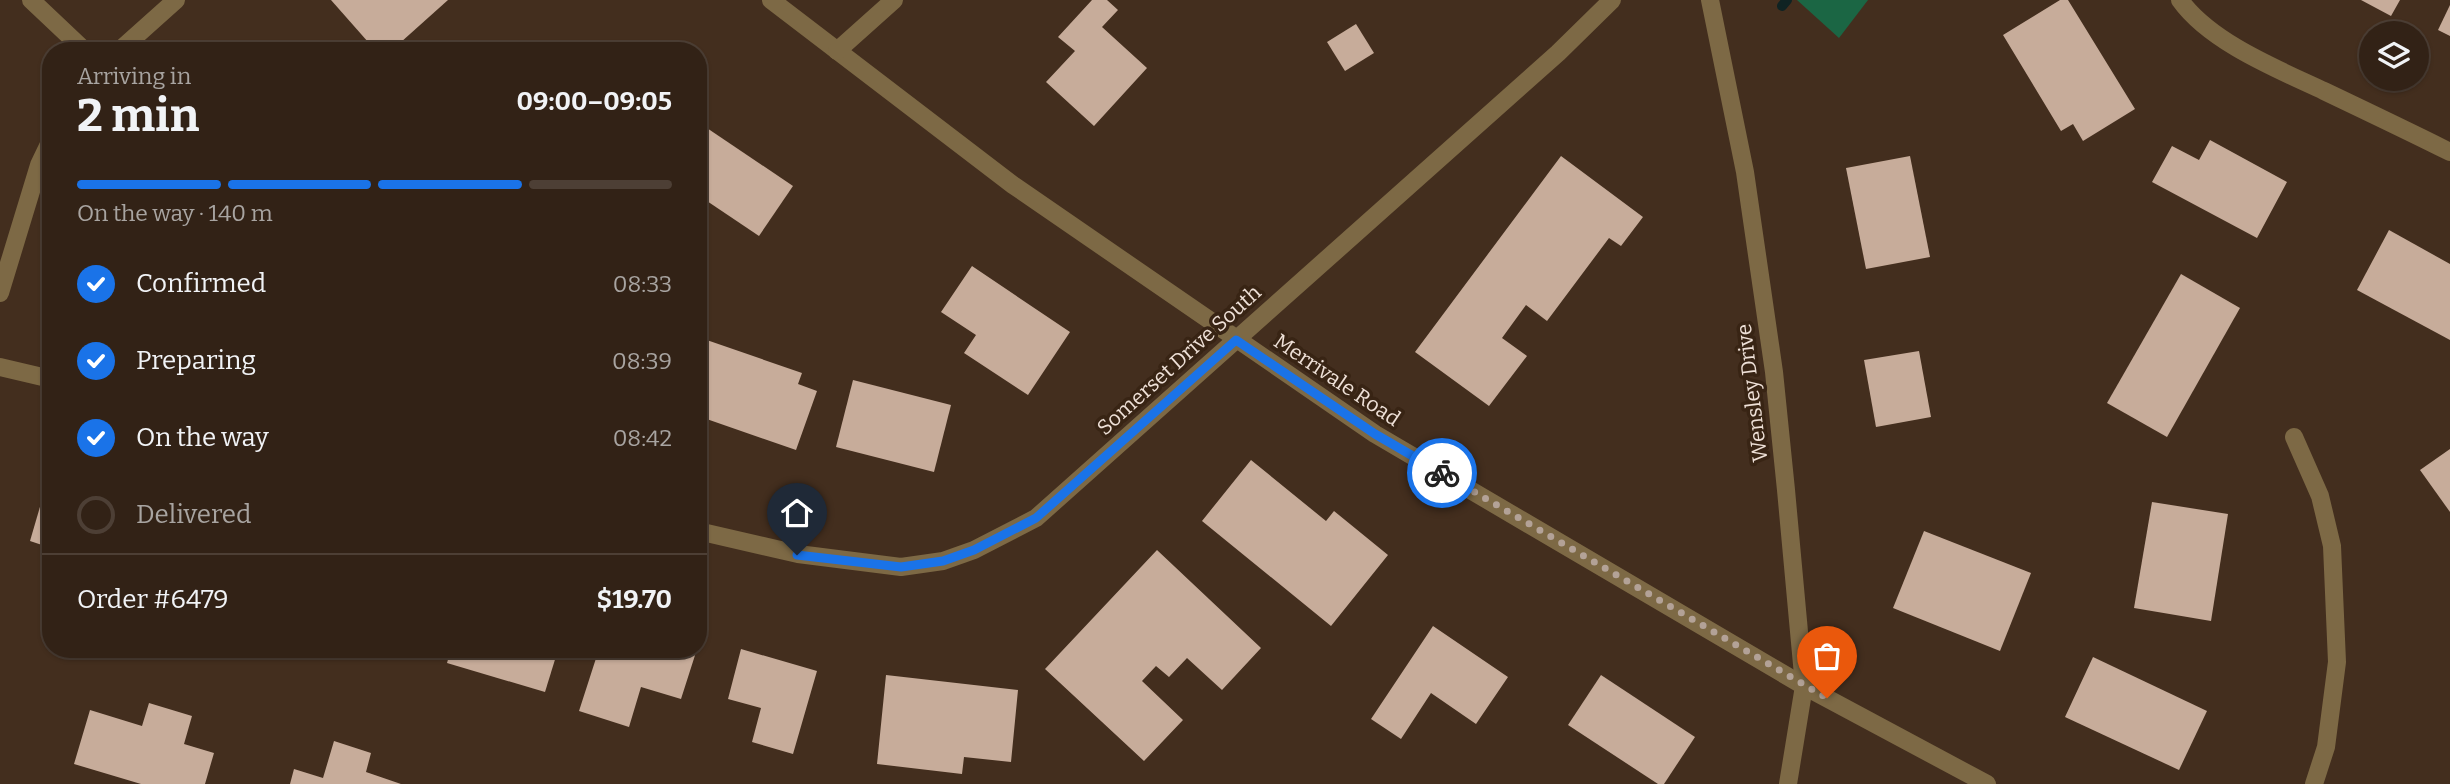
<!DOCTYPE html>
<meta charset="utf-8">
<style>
body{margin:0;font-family:Bitter,serif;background:#3d2f23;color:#f1f3f6;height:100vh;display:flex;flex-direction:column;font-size:26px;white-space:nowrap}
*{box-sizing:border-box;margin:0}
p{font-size:23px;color:#a8a4a1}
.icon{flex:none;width:38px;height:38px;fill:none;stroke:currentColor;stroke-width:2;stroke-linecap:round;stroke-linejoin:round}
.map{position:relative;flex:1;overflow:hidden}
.sheet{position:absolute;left:42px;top:42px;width:665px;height:616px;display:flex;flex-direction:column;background:#322216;border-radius:28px;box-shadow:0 2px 5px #0004,0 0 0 2px #4d3f35}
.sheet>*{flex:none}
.fabs{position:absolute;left:2359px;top:21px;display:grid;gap:14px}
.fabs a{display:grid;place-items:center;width:70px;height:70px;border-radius:50%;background:#322216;box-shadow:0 2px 5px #0004,0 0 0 2px #4d3f35;font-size:35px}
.pin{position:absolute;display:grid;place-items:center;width:60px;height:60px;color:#fff;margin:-72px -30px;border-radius:50% 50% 50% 0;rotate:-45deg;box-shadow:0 0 7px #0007}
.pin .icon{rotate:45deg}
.courier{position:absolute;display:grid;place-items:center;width:70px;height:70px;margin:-35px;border:5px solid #1a73e8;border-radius:50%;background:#fff;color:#222;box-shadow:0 2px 9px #0007}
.overview em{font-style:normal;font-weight:700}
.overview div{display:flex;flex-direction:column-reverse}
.overview{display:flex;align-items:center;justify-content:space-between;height:119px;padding:0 35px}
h1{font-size:46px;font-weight:700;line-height:52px}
.bar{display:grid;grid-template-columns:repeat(4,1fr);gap:10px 7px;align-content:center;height:84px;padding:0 35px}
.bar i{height:9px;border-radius:5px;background:#4d3f35}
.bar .current{background:#1a73e8}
.bar p{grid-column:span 4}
.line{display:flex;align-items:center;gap:18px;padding:0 35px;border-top:2px solid #4d3f35}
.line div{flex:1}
ol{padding:0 35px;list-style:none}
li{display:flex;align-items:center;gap:21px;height:77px}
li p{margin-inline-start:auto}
li .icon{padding:7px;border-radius:50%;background:#1a73e8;color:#fff;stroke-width:4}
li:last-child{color:#a8a4a1}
li i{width:38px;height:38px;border:4px solid #4d3f35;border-radius:50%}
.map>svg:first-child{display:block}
.green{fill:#1b6644}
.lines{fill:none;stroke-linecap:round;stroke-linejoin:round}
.stream{stroke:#0f2323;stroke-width:10}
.building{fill:#c7ac9a}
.street{stroke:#7d6945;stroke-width:18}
.done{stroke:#b3a297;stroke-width:7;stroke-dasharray:0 12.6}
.route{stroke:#1a73e8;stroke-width:9}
.labels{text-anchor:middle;stroke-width:7;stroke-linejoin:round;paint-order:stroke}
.street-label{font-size:21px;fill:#efe1d8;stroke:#382414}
</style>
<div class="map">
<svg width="2450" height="784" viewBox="0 0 2450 784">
<rect width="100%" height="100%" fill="#432e1e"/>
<polygon class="green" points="1797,0 1868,0 1839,38"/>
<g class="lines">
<polyline class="stream" points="1782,6 1787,0"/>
</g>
<g class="building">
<polygon points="331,0 448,0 391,51 376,51"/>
<polygon points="1092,0 1107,0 1118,10 1102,27 1147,68 1094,126 1046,82 1075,51 1058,37"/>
<polygon points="2060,0 2068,0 2135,109 2083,141 2073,124 2061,131 2003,35"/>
<polygon points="2361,0 2400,0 2391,16"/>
<polygon points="2450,5 2450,36 2438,30"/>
<polygon points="1356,24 1374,53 1345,71 1327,42"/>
<polygon points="698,122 793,186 759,236 698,195"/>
<polygon points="2210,140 2287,182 2257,238 2152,182 2172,146 2199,160"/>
<polygon points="1561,156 1643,217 1621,246 1609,238 1547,321 1526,305 1502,338 1527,356 1489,406 1415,352"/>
<polygon points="1910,156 1930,257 1866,269 1846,168"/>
<polygon points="2389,230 2450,264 2450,340 2357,290"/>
<polygon points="972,266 1070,332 1028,395 964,353 976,335 941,312"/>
<polygon points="2181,274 2240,308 2167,437 2107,403"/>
<polygon points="698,337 802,373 798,384 817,391 796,450 698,416"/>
<polygon points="1919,351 1931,417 1876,427 1864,360"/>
<polygon points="853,380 951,405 934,472 836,447"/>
<polygon points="2450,449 2450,512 2420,470"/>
<polygon points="1251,460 1326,521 1334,511 1388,555 1331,626 1202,521"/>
<polygon points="49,476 51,476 51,548 30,541"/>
<polygon points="2152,502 2228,514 2211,621 2134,608"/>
<polygon points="1924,531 2031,573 2000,651 1893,608"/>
<polygon points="1157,550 1261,648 1222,690 1187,658 1169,677 1156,666 1142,681 1183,720 1144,761 1045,669"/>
<polygon points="1433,626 1508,677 1476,724 1431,693 1401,739 1371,719"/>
<polygon points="451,649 545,649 557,653 545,692 447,663"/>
<polygon points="599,649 697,649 681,699 641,687 629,727 579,711"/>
<polygon points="741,649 817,671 793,754 752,742 761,708 728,699"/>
<polygon points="2093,657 2207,711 2179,770 2065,717"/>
<polygon points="886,675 1018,690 1011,762 964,757 962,774 877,764"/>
<polygon points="1601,675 1695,737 1664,784 1658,784 1568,725"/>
<polygon points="149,703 192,716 184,744 214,753 205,784 141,784 74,764 90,710 142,726"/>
<polygon points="334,741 371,753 366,772 401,784 290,784 294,769 323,778"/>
</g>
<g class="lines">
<g class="street">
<polyline points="31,0 85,51"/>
<polyline points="771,0 1013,185 1375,434 1804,686 1987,784"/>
<polyline points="1710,0 1745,172 1774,372 1786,490 1804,686 1788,784"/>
<path d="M2180,0C2210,42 2277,69 2324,91C2366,111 2408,131 2450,152"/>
<polyline points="119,51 176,0"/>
<polyline points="837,51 894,0"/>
<polyline points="0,293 39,165 51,140"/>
<polyline points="0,367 51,379"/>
<polyline points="2294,437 2320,496 2332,546 2337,662 2326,747 2314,784"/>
<polyline points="698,531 798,554 901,567 943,561 974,550 1036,518 1558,53 1612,0"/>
</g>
</g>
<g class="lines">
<polyline class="done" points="1442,473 1827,698"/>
<polyline class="route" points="797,555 901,567 943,561 974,550 1036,518 1236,340 1375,434 1442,473"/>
</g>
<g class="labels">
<g class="street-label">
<text transform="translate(1179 360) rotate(-42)" y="7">Somerset Drive South</text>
<text transform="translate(1337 380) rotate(34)" y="7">Merrivale Road</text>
<text transform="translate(1752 393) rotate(-97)" y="7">Wensley Drive</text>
</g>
</g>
</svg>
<div class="fabs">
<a><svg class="icon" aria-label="layers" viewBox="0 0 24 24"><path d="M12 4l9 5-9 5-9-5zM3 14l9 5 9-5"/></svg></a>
</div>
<div class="pin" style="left:1827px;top:698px;background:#ea580c"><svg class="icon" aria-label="bag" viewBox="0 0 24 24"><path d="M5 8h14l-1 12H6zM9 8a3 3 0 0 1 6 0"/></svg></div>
<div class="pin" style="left:797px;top:555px;background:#1f2937"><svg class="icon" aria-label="home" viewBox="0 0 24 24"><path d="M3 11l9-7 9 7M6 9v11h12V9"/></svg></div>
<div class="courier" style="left:1442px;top:473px"><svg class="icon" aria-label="bike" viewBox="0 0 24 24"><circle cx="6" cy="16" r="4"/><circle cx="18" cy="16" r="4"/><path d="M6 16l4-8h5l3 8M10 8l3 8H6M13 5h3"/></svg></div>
<section class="sheet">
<div class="overview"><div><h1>2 min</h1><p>Arriving in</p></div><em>09:00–09:05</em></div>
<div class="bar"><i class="current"></i><i class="current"></i><i class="current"></i><i></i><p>On the way · 140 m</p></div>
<ol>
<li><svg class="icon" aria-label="check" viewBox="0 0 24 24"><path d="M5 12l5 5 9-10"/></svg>Confirmed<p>08:33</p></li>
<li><svg class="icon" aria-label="check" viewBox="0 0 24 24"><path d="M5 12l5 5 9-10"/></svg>Preparing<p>08:39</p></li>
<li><svg class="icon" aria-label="check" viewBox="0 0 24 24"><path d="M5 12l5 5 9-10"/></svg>On the way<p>08:42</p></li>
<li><i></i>Delivered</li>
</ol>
<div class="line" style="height:91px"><div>Order #6479</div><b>$19.70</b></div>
</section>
</div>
